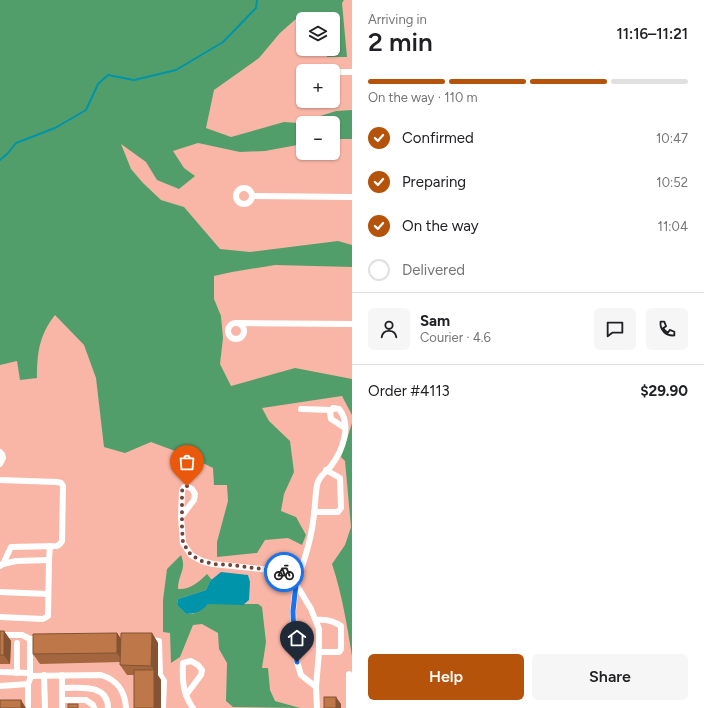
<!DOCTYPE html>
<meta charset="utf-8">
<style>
body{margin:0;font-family:Figtree,sans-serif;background:#f6f6f6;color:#202124;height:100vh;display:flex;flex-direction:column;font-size:15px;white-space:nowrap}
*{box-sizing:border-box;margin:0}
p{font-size:13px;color:#757577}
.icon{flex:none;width:22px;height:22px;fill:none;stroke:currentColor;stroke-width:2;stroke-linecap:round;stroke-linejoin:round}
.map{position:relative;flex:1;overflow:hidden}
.sheet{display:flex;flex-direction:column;background:#fff;width:352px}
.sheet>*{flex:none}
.buttons{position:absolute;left:296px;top:12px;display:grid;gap:8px}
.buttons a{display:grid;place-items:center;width:44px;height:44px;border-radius:6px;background:#fff;box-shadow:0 1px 3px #0004;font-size:20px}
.pin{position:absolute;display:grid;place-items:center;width:34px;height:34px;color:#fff;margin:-41px -17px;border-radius:50% 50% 50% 0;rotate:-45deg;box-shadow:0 0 4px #0007}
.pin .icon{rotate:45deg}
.courier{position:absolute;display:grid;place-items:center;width:40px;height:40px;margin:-20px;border:3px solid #1a73e8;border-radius:50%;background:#fff;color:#222;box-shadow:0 1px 5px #0007}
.head em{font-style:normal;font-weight:600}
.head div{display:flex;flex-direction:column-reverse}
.head{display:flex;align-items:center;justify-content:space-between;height:68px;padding:0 16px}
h1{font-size:26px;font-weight:600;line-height:30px}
.bar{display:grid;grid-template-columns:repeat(4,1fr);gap:6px 4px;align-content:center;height:48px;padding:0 16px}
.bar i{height:5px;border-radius:3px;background:#e0e0e0}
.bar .on{background:#b45309}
.bar p{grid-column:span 4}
.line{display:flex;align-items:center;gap:10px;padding:0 16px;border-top:1px solid #e0e0e0}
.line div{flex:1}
.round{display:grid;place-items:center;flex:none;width:42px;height:42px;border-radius:6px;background:#f6f6f6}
ol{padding:0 16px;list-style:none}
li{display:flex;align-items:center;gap:12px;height:44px}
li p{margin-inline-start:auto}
li .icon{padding:4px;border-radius:50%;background:#b45309;color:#fff;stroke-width:4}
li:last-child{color:#757577}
li i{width:22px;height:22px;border:2px solid #e0e0e0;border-radius:50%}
.cta{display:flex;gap:8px;margin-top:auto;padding:8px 16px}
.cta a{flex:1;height:46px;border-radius:6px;background:#b45309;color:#fff;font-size:16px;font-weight:600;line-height:46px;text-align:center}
.cta a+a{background:#f6f6f6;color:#202124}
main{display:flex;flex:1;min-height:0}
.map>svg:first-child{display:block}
.forest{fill:#529e6b}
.water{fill:#0094ab}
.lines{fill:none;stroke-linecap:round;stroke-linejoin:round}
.stream{stroke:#0094ab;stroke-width:2}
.minor{stroke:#fff;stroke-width:6}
.wall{fill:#a3663f}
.shaded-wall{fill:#845333}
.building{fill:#bd7749;stroke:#845333}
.done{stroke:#6e443c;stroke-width:4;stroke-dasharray:0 7.2}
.route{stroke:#1a73e8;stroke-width:5}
</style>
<main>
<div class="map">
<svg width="352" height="708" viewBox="0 0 352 708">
<rect width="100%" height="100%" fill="#f9b6a6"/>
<g class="forest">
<path d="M0,0H344L342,3L347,57H327L325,49H333V19H321L320,13L297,18L280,33L259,58L214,90L206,128L231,137L284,122L298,123L336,111L352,110V139H333V123H303V144L265,151L240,152L198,143L173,151L184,168L195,176L179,189L157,180L146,162L121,144L131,169L143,183L161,200L184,207L220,249L250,252L338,241L352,245V267L275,265L232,272L214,276V299L221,316L223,338L220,364L231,386L295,368L352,379V415L342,396L262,408L269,421L290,441L294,472L284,494L281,511L296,517L306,535L302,545L288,538L265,540L257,553L217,557V542L228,501L227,485H214L213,468L191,457L151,442L125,453L104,447L96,378L84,345L55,315C39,335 37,354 37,378L20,380L17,361L0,365Z"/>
<path d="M352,423V656C347,625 342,594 332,564L345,545L351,527L345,461L341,457Z"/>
<path d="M181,555C187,570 178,574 178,589C190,590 199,582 207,574L212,580L210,581L206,590L178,599L177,605L186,614H193L208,604H258L262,607L266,642L262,668H268L270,690L275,701L300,708L233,707L226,701L227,663L219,649L218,633L202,624L193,625L180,657L171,663L170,633L163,632V600L167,569Z"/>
</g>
<path class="water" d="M221,572L248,575L250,582L249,600L243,605L208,604C202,611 195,614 186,614L177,605L178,599L206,590L210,581Z"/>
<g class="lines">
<polyline class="stream" points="0,160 8,153 16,143 55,128 86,110 98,84 108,75 134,80 176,70 223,42 256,8 257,0"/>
<g class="minor">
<polyline points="300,71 305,71"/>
<polyline points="333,72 352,72"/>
<circle cx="244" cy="196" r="8"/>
<polyline points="253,196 352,197"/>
<circle cx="236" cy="331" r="8"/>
<polyline points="239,323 352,324"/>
<polyline points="301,409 332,410"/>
<polyline points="0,452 2,454 3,458 0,464"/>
<polyline points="0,480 57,482 61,483 63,486 62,541 60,544 57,546 11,547 3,564 0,566"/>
<polyline points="314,512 338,512 341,508 340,478 326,470"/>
<polyline points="181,517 182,491 184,487 187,486 192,489 195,494 194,500 181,517 183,543 191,555 202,561 213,564 281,571 290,575 296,584 293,611 294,641 297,662 301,675 316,687"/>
<polyline points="3,564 16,561 49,560"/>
<polyline points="0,592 48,594"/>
<polyline points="0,617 43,619 48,616 49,560 50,546"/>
<path d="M316,620C324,619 334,621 341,626V649L339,652H319"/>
<polyline points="0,635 22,635 30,639"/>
<polyline points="150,640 159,641 160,675 164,681 163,708"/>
<polyline points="0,672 30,673"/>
<polyline points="17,673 17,643"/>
<polyline points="349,674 349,708"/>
<polyline points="44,675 45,708"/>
<polyline points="62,675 62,708"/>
<path d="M30,676L101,675C117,680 125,690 126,708"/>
<polyline points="28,684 28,708"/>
<polyline points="0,686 28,684 30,679 30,639 41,639"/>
<path d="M62,688C79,688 108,683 108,708"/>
<path d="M186,695L201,675L202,670L198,665L191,661L183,663C182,681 183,694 193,708"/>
<polyline points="62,700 86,700 93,705 94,708"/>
<path d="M317,708L316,687L319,652V629L311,609L296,584C303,564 310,544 313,522C315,510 315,497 317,485C319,475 326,473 331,466C343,450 352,425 339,409L333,408L330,412L331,419L345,428"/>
</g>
</g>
<g class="wall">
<polygon points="0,631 4,631 11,641 10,664 0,664"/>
<polygon points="117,633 121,639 152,633 158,643 158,675 161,680 161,708 134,675 127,675 120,665 121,662 40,664 33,654"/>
</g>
<g class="shaded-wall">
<polygon points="4,631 11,641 10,664 4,655"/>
<polygon points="117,633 123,642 123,662 117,653"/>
<polygon points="152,633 158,643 158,675 151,666"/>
<polygon points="154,670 161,680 161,708 154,708"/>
<polygon points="336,697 341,704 341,708 336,708"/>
<polygon points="21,700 26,708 21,708"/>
</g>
<g class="building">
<rect x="0" y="631" width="4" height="24"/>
<polygon points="117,633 117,653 33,654 33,634"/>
<polygon points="121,633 152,633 151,666 120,665"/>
<rect x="134" y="670" width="20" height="38"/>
<rect x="324" y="697" width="12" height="11"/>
<rect x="0" y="700" width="21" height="8"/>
<rect x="68" y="704" width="10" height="4"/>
</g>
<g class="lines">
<polyline class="done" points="187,486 184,487 182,491 182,528 183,543 191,555 202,561 213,564 232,565 284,572"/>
<polyline class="route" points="284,572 290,575 296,584 293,611 294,641 297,662"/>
</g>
</svg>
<div class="buttons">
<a><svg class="icon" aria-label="layers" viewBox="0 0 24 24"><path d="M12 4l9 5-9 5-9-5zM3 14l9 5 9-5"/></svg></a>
<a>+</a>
<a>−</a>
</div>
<div class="pin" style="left:187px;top:486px;background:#ea580c"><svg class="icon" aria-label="bag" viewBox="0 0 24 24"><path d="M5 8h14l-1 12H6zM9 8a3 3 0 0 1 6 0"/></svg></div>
<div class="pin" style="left:297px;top:662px;background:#1f2937"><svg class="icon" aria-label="home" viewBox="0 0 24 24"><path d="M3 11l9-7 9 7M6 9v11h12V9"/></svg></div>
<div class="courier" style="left:284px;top:572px"><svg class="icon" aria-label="bike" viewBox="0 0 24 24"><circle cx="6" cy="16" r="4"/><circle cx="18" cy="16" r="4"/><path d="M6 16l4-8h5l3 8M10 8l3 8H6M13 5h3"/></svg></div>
</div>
<section class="sheet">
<div class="head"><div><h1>2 min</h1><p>Arriving in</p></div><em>11:16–11:21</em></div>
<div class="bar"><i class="on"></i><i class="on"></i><i class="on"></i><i></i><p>On the way · 110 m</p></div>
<ol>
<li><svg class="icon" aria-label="check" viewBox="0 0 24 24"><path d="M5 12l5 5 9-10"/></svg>Confirmed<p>10:47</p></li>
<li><svg class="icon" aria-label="check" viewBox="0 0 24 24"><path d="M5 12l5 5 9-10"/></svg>Preparing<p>10:52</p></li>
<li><svg class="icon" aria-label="check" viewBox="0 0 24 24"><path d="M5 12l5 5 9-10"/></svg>On the way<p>11:04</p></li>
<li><i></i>Delivered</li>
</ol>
<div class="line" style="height:72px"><a class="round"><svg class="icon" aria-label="person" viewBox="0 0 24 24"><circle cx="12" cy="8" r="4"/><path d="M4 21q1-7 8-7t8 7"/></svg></a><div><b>Sam</b><p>Courier · 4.6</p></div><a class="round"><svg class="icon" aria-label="chat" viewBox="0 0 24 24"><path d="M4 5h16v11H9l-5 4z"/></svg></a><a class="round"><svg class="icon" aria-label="phone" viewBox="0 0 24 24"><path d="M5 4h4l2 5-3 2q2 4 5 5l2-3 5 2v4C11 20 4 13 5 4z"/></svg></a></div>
<div class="line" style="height:52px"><div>Order #4113</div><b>$29.90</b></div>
<div class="cta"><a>Help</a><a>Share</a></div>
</section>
</main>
